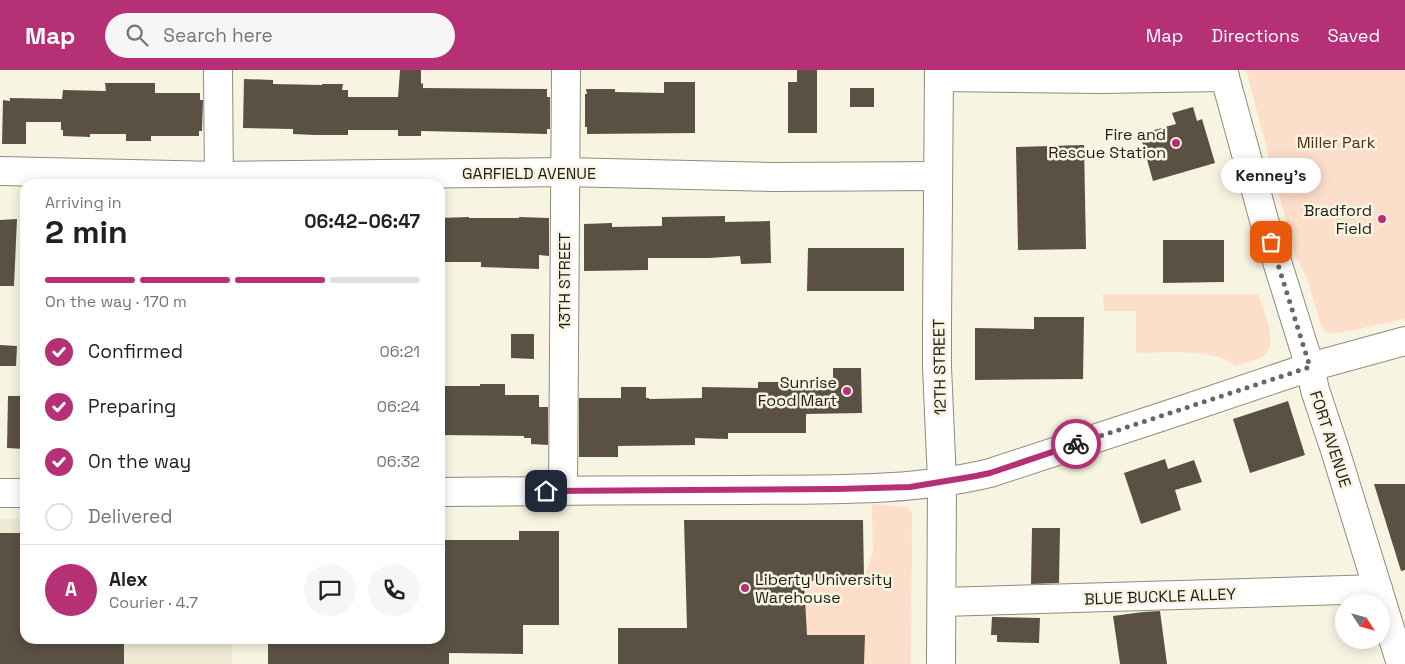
<!DOCTYPE html>
<meta charset="utf-8">
<style>
body{margin:0;font-family:"Space Grotesk",sans-serif;background:#f6f6f6;color:#202124;height:100vh;display:flex;flex-direction:column;font-size:19px;white-space:nowrap}
*{box-sizing:border-box;margin:0}
p{font-size:16px;color:#757577}
.icon{flex:none;width:28px;height:28px;fill:none;stroke:currentColor;stroke-width:2;stroke-linecap:round;stroke-linejoin:round}
.map{position:relative;flex:1;overflow:hidden}
.sheet{position:absolute;left:20px;top:109px;width:425px;height:465px;display:flex;flex-direction:column;background:#fff;border-radius:15px;box-shadow:0 2px 12px #0003}
.sheet>*{flex:none}
.needle{width:32px;rotate:126deg}
.controls{position:absolute;left:1335px;top:524px;display:grid;gap:10px}
.controls a{display:grid;place-items:center;width:55px;height:55px;border-radius:50%;background:#fff;box-shadow:0 2px 12px #0003;font-size:25px}
.pin{position:absolute;display:grid;place-items:center;width:42px;height:42px;color:#fff;margin:-21px;border-radius:10px;box-shadow:0 2px 8px #0006}
.courier{position:absolute;display:grid;place-items:center;width:50px;height:50px;margin:-25px;border:4px solid #b53075;border-radius:50%;background:#fff;color:#222;box-shadow:0 1px 6px #0007}
.bubble{position:absolute;height:35px;border-radius:18px;background:#fff;box-shadow:0 2px 12px #0003;font-size:16px;font-weight:600;line-height:35px;text-align:center}
.headline em{font-style:normal;font-weight:600}
.headline div{display:flex;flex-direction:column-reverse}
.headline{display:flex;align-items:center;justify-content:space-between;height:85px;padding:0 25px}
h1{font-size:32px;font-weight:600;line-height:38px}
.bar{display:grid;grid-template-columns:repeat(4,1fr);gap:8px 5px;align-content:center;height:60px;padding:0 25px}
.bar i{height:6px;border-radius:4px;background:#e0e0e0}
.bar .current{background:#b53075}
.bar p{grid-column:span 4}
.line{display:flex;align-items:center;gap:12px;padding:0 25px;border-top:1px solid #e0e0e0}
.line div{flex:1}
.round{display:grid;place-items:center;flex:none;width:52px;height:52px;border-radius:26px;background:#f6f6f6}
ol{padding:0 25px;list-style:none}
li{display:flex;align-items:center;gap:15px;height:55px}
li p{margin-inline-start:auto}
li .icon{padding:5px;border-radius:50%;background:#b53075;color:#fff;stroke-width:4}
li:last-child{color:#757577}
li i{width:28px;height:28px;border:2px solid #e0e0e0;border-radius:50%}
header{display:flex;align-items:center;gap:30px;box-sizing:border-box;height:70px;padding:0 25px;background:#b53075;color:#fff}
header strong{font-size:24px}
nav{display:flex;gap:28px;margin-inline-start:auto;font-size:18px}
.search{width:350px;height:45px;background:#f6f6f6;display:flex;align-items:center;gap:12px;box-sizing:border-box;padding:0 18px;border-radius:28px;color:#757577;font-size:19px}
.map>svg:first-child{display:block}
.built{fill:#eee9d0}
.green{fill:#fcdeca}
.building{fill:#5a5144}
.lines{fill:none;stroke-linecap:round;stroke-linejoin:round}
.minor-casing{stroke:#8f8c7b;stroke-width:30}
.major-casing{stroke:#8f8c7b;stroke-width:30}
.minor{stroke:#fff;stroke-width:28}
.major{stroke:#fff;stroke-width:28}
.done{stroke:#6a685d;stroke-width:5;stroke-dasharray:0 9}
.route{stroke:#b53075;stroke-width:6}
.poi-dot{fill:#b53075;stroke:#f8f4e2;stroke-width:2}
.labels{text-anchor:middle;stroke-width:5;stroke-linejoin:round;paint-order:stroke}
.poi-label{font-size:16px;fill:#1e1c16;stroke:#f8f4e2;text-anchor:end}
.park-label{font-size:16px;fill:#552e0f;stroke:#f8f4e2}
.street-label{font-size:16px;fill:#1e1c16;stroke:#f8f4e2}
</style>
<header>
<strong>Map</strong>
<div class="search"><svg class="icon" aria-label="search" viewBox="0 0 24 24"><circle cx="10" cy="10" r="6"/><path d="M15 15l6 6"/></svg>Search here</div>
<nav><a>Map</a><a>Directions</a><a>Saved</a></nav>
</header>
<div class="map">
<svg width="1405" height="594" viewBox="0 0 1405 594">
<rect width="100%" height="100%" fill="#f8f4e2"/>
<polygon class="built" points="0,449 25,449 25,569 232,569 232,594 0,594"/>
<g class="green">
<polygon points="1246,0 1405,0 1405,249 1338,263 1332,263 1325,261 1321,256 1307,208 1295,185"/>
<path d="M1103,224H1258C1263,240 1281,276 1262,287C1254,291 1243,293 1235,296C1218,278 1160,283 1136,283V241H1104Z"/>
<polygon points="872,434 908,437 912,443 911,594 864,594 865,566 806,565 805,525 803,511 864,509 873,482"/>
</g>
<g class="building">
<polygon points="400,0 421,0 421,14 423,13 423,18 547,19 547,27 550,27 550,59 547,59 547,64 421,61 421,66 398,66 398,60 348,60 348,65 315,65 293,64 293,59 243,58 244,9 273,10 273,14 322,15 322,14 343,14 342,20 348,20 348,27 398,27"/>
<polygon points="797,0 817,0 817,63 788,63 788,12 797,12"/>
<polygon points="664,12 695,12 695,63 587,64 587,57 585,57 585,24 587,24 586,19 615,19 615,22 664,23"/>
<polygon points="105,13 155,13 155,23 200,23 200,30 203,30 202,61 199,61 199,66 151,66 151,71 126,71 126,64 90,64 90,67 63,66 63,60 61,60 61,52 26,52 26,74 2,74 3,30 10,31 10,28 62,29 63,20 106,21"/>
<rect x="850" y="18" width="24" height="19"/>
<polygon points="1193,37 1197,51 1202,49 1215,93 1153,111 1140,64 1176,54 1172,43"/>
<polygon points="1084,75 1086,179 1018,180 1016,77"/>
<polygon points="725,146 725,152 770,151 771,193 741,194 740,186 709,188 648,188 648,200 584,201 584,154 612,153 612,157 662,156 662,147"/>
<polygon points="469,147 469,148 519,148 519,147 549,148 549,186 539,185 539,199 481,197 481,192 440,192 440,148"/>
<polygon points="17,149 14,216 0,216 0,150"/>
<polygon points="1163,170 1224,170 1224,212 1163,213"/>
<polygon points="808,178 904,178 904,221 807,221"/>
<polygon points="1034,247 1084,247 1083,309 975,310 975,258 1034,259"/>
<polygon points="511,264 534,264 534,289 511,288"/>
<polygon points="0,275 17,276 16,296 0,296"/>
<polygon points="833,298 861,298 862,343 806,344 806,363 728,363 728,369 695,368 695,375 618,376 618,387 579,387 579,328 621,328 621,317 646,317 646,328 649,328 649,329 702,328 702,317 758,318 758,312 833,312"/>
<polygon points="480,314 505,314 505,325 539,325 539,337 548,337 548,375 531,374 531,368 524,368 524,366 441,365 440,316 480,316"/>
<polygon points="8,326 25,326 25,379 7,378"/>
<polygon points="1288,331 1305,385 1250,403 1233,349"/>
<polygon points="1165,389 1168,399 1194,390 1202,412 1175,420 1181,440 1141,454 1124,403"/>
<polygon points="1374,414 1405,414 1405,500 1401,501"/>
<polygon points="684,450 863,450 864,509 804,511 807,565 865,565 864,594 618,594 618,558 687,558"/>
<polygon points="1032,458 1060,458 1059,513 1031,514"/>
<polygon points="519,461 559,461 559,555 523,555 523,584 449,583 449,594 268,594 268,569 440,569 440,470 519,470"/>
<polygon points="0,463 25,463 25,569 71,569 71,571 124,571 124,594 0,594"/>
<polygon points="1160,541 1167,594 1120,594 1113,546 1143,542"/>
<polygon points="992,547 1040,548 1039,573 997,572 997,565 991,565"/>
</g>
<g class="lines">
<g class="minor-casing">
<g id="minor">
<polyline points="218,0 219,114"/>
<polyline points="939,7 1099,9 1225,7"/>
<polyline points="0,101 218,106 564,102 774,107 938,106"/>
<polyline points="563,421 566,0"/>
<polyline points="942,532 1378,519"/>
</g>
</g>
<g class="major-casing">
<g id="major">
<polyline points="939,0 937,256 937,297 942,411 941,594"/>
<polyline points="1223,0 1264,150 1310,297 1315,320 1335,380 1401,594"/>
<path d="M440,422C543,421 645,420 748,420C828,419 911,422 990,403L1167,345L1310,297L1405,271"/>
<polyline points="0,423 25,423"/>
</g>
</g>
<use href="#minor" class="minor"/>
<use href="#major" class="major"/>
</g>
<g class="lines">
<polyline class="done" points="1076,374 1310,297 1271,172"/>
<polyline class="route" points="546,421 837,419 910,417 976,406 990,403 1076,374"/>
</g>
<g class="poi-dot">
<circle cx="1176" cy="73" r="5"/>
<circle cx="1382" cy="149" r="5"/>
<circle cx="847" cy="321" r="5"/>
<circle cx="745" cy="518" r="5"/>
</g>
<g class="labels">
<g class="poi-label">
<text x="1166" y="70">Fire and<tspan x="1166" dy="18">Rescue Station</tspan></text>
<text x="1372" y="146">Bradford<tspan x="1372" dy="18">Field</tspan></text>
<text x="837" y="318">Sunrise<tspan x="837" dy="18">Food Mart</tspan></text>
<text x="755" y="515" text-anchor="start">Liberty University<tspan x="755" dy="18">Warehouse</tspan></text>
</g>
<g class="park-label">
<text x="1336" y="78">Miller Park</text>
</g>
<g class="street-label">
<text x="529" y="109">GARFIELD AVENUE</text>
<text transform="translate(564 211) rotate(-90)" y="6">13TH STREET</text>
<text transform="translate(939 297) rotate(-91)" y="6">12TH STREET</text>
<text transform="translate(1331 369) rotate(72)" y="6">FORT AVENUE</text>
<text transform="translate(1160 526) rotate(-2)" y="6">BLUE BUCKLE ALLEY</text>
</g>
</g>
</svg>
<div class="controls">
<a><svg class="needle" viewBox="-14 -14 28 28"><path d="M0-13l5 13h-10z" fill="#e53935"/><path d="M0 13l5-13h-10z" fill="#757577"/></svg></a>
</div>
<div class="pin" style="left:1271px;top:172px;background:#ea580c"><svg class="icon" aria-label="bag" viewBox="0 0 24 24"><path d="M5 8h14l-1 12H6zM9 8a3 3 0 0 1 6 0"/></svg></div>
<div class="pin" style="left:546px;top:421px;background:#1f2937"><svg class="icon" aria-label="home" viewBox="0 0 24 24"><path d="M3 11l9-7 9 7M6 9v11h12V9"/></svg></div>
<div class="courier" style="left:1076px;top:374px"><svg class="icon" aria-label="bike" viewBox="0 0 24 24"><circle cx="6" cy="16" r="4"/><circle cx="18" cy="16" r="4"/><path d="M6 16l4-8h5l3 8M10 8l3 8H6M13 5h3"/></svg></div>
<div class="bubble" style="left:1221px;top:88px;width:100px">Kenney's</div>
<section class="sheet">
<div class="headline"><div><h1>2 min</h1><p>Arriving in</p></div><em>06:42–06:47</em></div>
<div class="bar"><i class="current"></i><i class="current"></i><i class="current"></i><i></i><p>On the way · 170 m</p></div>
<ol>
<li><svg class="icon" aria-label="check" viewBox="0 0 24 24"><path d="M5 12l5 5 9-10"/></svg>Confirmed<p>06:21</p></li>
<li><svg class="icon" aria-label="check" viewBox="0 0 24 24"><path d="M5 12l5 5 9-10"/></svg>Preparing<p>06:24</p></li>
<li><svg class="icon" aria-label="check" viewBox="0 0 24 24"><path d="M5 12l5 5 9-10"/></svg>On the way<p>06:32</p></li>
<li><i></i>Delivered</li>
</ol>
<div class="line" style="height:90px"><b class="round" style="background:#b53075;color:#fff">A</b><div><b>Alex</b><p>Courier · 4.7</p></div><a class="round"><svg class="icon" aria-label="chat" viewBox="0 0 24 24"><path d="M4 5h16v11H9l-5 4z"/></svg></a><a class="round"><svg class="icon" aria-label="phone" viewBox="0 0 24 24"><path d="M5 4h4l2 5-3 2q2 4 5 5l2-3 5 2v4C11 20 4 13 5 4z"/></svg></a></div>
</section>
</div>
